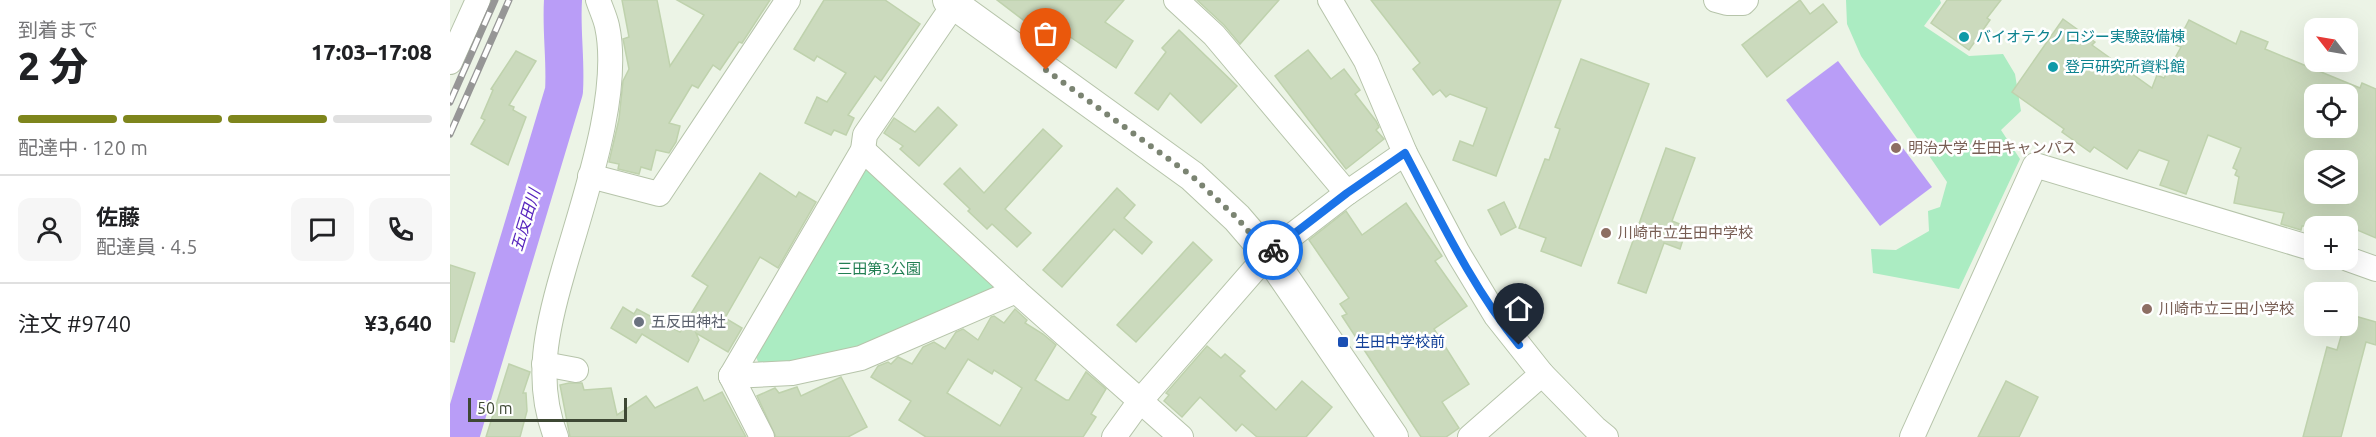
<!DOCTYPE html>
<html lang="ja">
<meta charset="utf-8">
<style>
body{margin:0;font-family:Ubuntu,"Noto Sans JP",sans-serif;background:#f6f6f6;color:#202124;height:100vh;display:flex;flex-direction:column;font-size:22px;white-space:nowrap}
*{box-sizing:border-box;margin:0}
p{font-size:20px;color:#757577}
.icon{flex:none;width:33px;height:33px;fill:none;stroke:currentColor;stroke-width:2;stroke-linecap:round;stroke-linejoin:round}
.map{position:relative;flex:1;overflow:hidden}
.side{display:flex;flex-direction:column;background:#fff;width:450px}
.side>*{flex:none}
.needle{width:39px;rotate:301deg}
.buttons{position:absolute;left:1854px;top:18px;display:grid;gap:12px}
.buttons a{display:grid;place-items:center;width:54px;height:54px;border-radius:12px;background:#fff;box-shadow:0 6px 24px #0002;font-size:30px}
.scale{position:absolute;left:18px;bottom:15px;width:159px;box-sizing:border-box;padding-left:6px;border:3px solid #3e4834;border-top:0;font-size:16px;line-height:21px;white-space:nowrap;color:#3e4834;-webkit-text-stroke:4px #fff;paint-order:stroke}
.pin{position:absolute;display:grid;place-items:center;width:51px;height:51px;color:#fff;margin:-62px -26px;border-radius:50% 50% 50% 0;rotate:-45deg;box-shadow:0 0 6px #0007}
.pin .icon{rotate:45deg}
.courier{position:absolute;display:grid;place-items:center;width:60px;height:60px;margin:-30px;border:4px solid #1a73e8;border-radius:50%;background:#fff;color:#222;box-shadow:0 2px 8px #0007}
.headline em{font-style:normal;font-weight:800}
.headline div{display:flex;flex-direction:column-reverse}
.headline{display:flex;align-items:center;justify-content:space-between;height:102px;padding:0 18px}
h1{font-size:39px;font-weight:800;line-height:45px}
.bar{display:grid;grid-template-columns:repeat(4,1fr);gap:9px 6px;align-content:center;height:72px;padding:0 18px}
.bar i{height:8px;border-radius:4px;background:#e0e0e0}
.bar .on{background:#7e851c}
.bar p{grid-column:span 4}
.line{display:flex;align-items:center;gap:15px;padding:0 18px;border-top:2px solid #e0e0e0}
.line div{flex:1}
.round{display:grid;place-items:center;flex:none;width:63px;height:63px;border-radius:12px;background:#f6f6f6}
main{display:flex;flex:1;min-height:0}
.map>svg:first-child{display:block}
.green{fill:#abecc2}
.water{fill:#b99df7}
.lines{fill:none;stroke-linecap:round;stroke-linejoin:round}
.river{stroke:#b99df7;stroke-width:38}
.building{fill:#cbdabd;stroke:#bfd2ad;stroke-width:1.5;fill-rule:evenodd}
.minor-casing{stroke:#b6c4aa;stroke-width:26}
.tertiary-casing{stroke:#b6c4aa;stroke-width:32}
.minor{stroke:#fff;stroke-width:24}
.tertiary{stroke:#fff;stroke-width:30}
.rail-casing{stroke:#969696;stroke-width:7}
.rail{stroke:#fff;stroke-width:4.5;stroke-dasharray:14;stroke-linecap:butt}
.done{stroke:#7b8472;stroke-width:6;stroke-dasharray:0 10.8}
.route{stroke:#1a73e8;stroke-width:8}
.culture-dot{fill:#0f9aa8;stroke:#fff;stroke-width:2}
.education-dot{fill:#8d6e63;stroke:#fff;stroke-width:2}
.worship-dot{fill:#6b7280;stroke:#fff;stroke-width:2}
.transit-dot{fill:#1a4fb4;stroke:#fff;stroke-width:2}
.labels{text-anchor:middle;stroke-width:5;stroke-linejoin:round;paint-order:stroke}
.culture-label{font-size:15px;fill:#0d838f;stroke:#fff;text-anchor:start}
.education-label{font-size:15px;fill:#785e54;stroke:#fff;text-anchor:start}
.park-label{font-size:15px;fill:#227f53;stroke:#fff}
.worship-label{font-size:15px;fill:#5b616d;stroke:#fff;text-anchor:start}
.transit-label{font-size:15px;fill:#164399;stroke:#fff;text-anchor:start}
.water-label{font-size:16px;font-style:italic;fill:#5624bd;stroke:#fff}
</style>
<main>
<section class="side">
<div class="headline"><div><h1>2 分</h1><p>到着まで</p></div><em>17:03–17:08</em></div>
<div class="bar"><i class="on"></i><i class="on"></i><i class="on"></i><i></i><p>配達中 · 120 m</p></div>
<div class="line" style="height:108px"><a class="round"><svg class="icon" aria-label="person" viewBox="0 0 24 24"><circle cx="12" cy="8" r="4"/><path d="M4 21q1-7 8-7t8 7"/></svg></a><div><b>佐藤</b><p>配達員 · 4.5</p></div><a class="round"><svg class="icon" aria-label="chat" viewBox="0 0 24 24"><path d="M4 5h16v11H9l-5 4z"/></svg></a><a class="round"><svg class="icon" aria-label="phone" viewBox="0 0 24 24"><path d="M5 4h4l2 5-3 2q2 4 5 5l2-3 5 2v4C11 20 4 13 5 4z"/></svg></a></div>
<div class="line" style="height:78px"><div>注文 #9740</div><b>¥3,640</b></div>
</section>
<div class="map">
<svg width="1926" height="437" viewBox="0 0 1926 437">
<rect width="100%" height="100%" fill="#ecf4e6"/>
<g class="green">
<polygon points="1396,0 1490,0 1491,3 1474,26 1519,56 1553,54 1565,74 1571,111 1551,130 1570,159 1509,289 1423,273 1421,249 1446,250 1479,231 1478,211 1490,207 1497,182 1411,56 1397,24"/>
<polygon points="418,169 544,282 543,296 369,360 311,368 305,355 410,171"/>
</g>
<polygon class="water" points="1388,61 1482,187 1430,226 1336,100"/>
<g class="lines">
<path class="river" d="M10,437L114,91C116,61 111,31 113,0"/>
</g>
<g class="building">
<polygon points="172,0 207,0 220,66 254,15 227,0 320,0 292,43 289,42 270,70 263,65 248,88 242,85 219,123 230,126 226,142 219,153 206,150 201,170 191,167 189,174 168,169 169,164 159,162 169,119 173,81 179,69 173,39 179,37"/>
<polygon points="374,0 435,0 470,24 431,81 425,76 398,115 404,118 396,135 384,130 381,135 355,123 367,97 377,102 396,73 367,56 364,61 344,49"/>
<polygon points="547,0 674,0 655,22 683,41 666,68 604,26 597,38"/>
<polygon points="747,0 829,0 790,44 774,25"/>
<polygon points="921,0 1111,0 1046,176 1003,160 1010,141 1023,146 1037,108 1000,94 996,97 990,90 983,95 963,69 970,63"/>
<polygon points="1350,0 1360,14 1373,4 1387,22 1317,77 1292,45"/>
<polygon points="1497,0 1551,0 1537,18 1540,20 1519,50 1481,23"/>
<path d="M1613,19L1645,42L1642,45L1702,88L1707,75L1714,78L1731,47L1726,45L1739,20L1786,44L1791,31L1818,42L1815,49L1910,88L1912,83L1926,89V238L1898,226H1852L1851,230L1831,224L1834,213L1784,203L1789,177L1785,175L1787,170L1783,168L1791,148L1758,135L1736,194L1710,185L1719,161L1689,150L1677,169L1644,147L1640,152L1612,132L1614,129L1562,92ZM1864,94H1898V128H1864ZM1864,160H1898V204L1870,194H1864Z"/>
<polygon points="729,30 787,86 751,123 720,93 708,110 685,93 716,52 712,48"/>
<polygon points="858,50 881,79 894,69 910,90 905,94 926,121 929,127 926,130 934,139 896,169 825,76"/>
<polygon points="66,51 86,61 59,105 64,107 63,110 76,117 58,165 21,144 35,120 31,118 43,90 41,89"/>
<polygon points="1131,59 1199,84 1131,266 1091,251 1096,238 1069,228 1095,159 1099,160 1110,129 1105,127"/>
<polygon points="488,107 507,125 469,166 450,149 453,146 434,133 444,118 465,132"/>
<polygon points="593,129 612,146 555,209 581,233 567,247 542,224 537,229 518,211 520,209 494,184 510,168 534,193"/>
<polygon points="1216,148 1245,158 1222,221 1237,227 1230,249 1214,243 1196,293 1168,283"/>
<polygon points="310,173 346,197 349,192 366,202 328,268 310,257 275,318 292,328 278,352 246,333 249,340 238,362 192,334 186,343 161,328 173,307 184,314 187,309 230,332 258,286 242,276"/>
<polygon points="667,188 685,205 674,218 702,242 692,254 664,229 612,287 593,270"/>
<polygon points="1054,202 1066,227 1051,235 1038,210"/>
<polygon points="956,203 992,256 985,261 1017,306 984,329 1019,384 992,402 1009,428 996,437 971,437 892,316 897,314 890,304 899,298 859,240 896,211 912,235"/>
<polygon points="743,242 762,260 686,342 667,325"/>
<polygon points="0,265 25,273 4,342 0,341"/>
<path d="M565,309L577,320L575,323L593,334L606,345L585,380L616,400H619L636,372L656,389L641,414L646,417L633,437H476L449,420L461,401L421,377L428,366L438,362L441,364L448,357L462,364L473,347L484,342L495,349L506,332L513,329L528,340L541,317L544,316L554,323ZM518,359L542,374L544,370L572,388L550,426L497,393Z"/>
<polygon points="1898,314 1926,322 1926,345 1916,342 1891,437 1853,437 1877,347 1887,350 1894,326 1898,326"/>
<polygon points="757,346 771,358 775,354 795,371 790,376 826,410 852,381 882,407 856,437 807,437 792,424 786,431 750,397 732,417 714,401 719,395 716,393"/>
<polygon points="59,364 80,372 73,393 76,393 77,411 70,437 36,437"/>
<polygon points="391,377 417,427 398,437 326,437 307,396 325,388 329,393 347,387 351,396"/>
<polygon points="1556,381 1588,397 1569,437 1528,437"/>
<polygon points="119,383 132,383 134,390 161,388 167,415 196,396 205,408 247,387 254,401 272,392 296,437 120,437 110,385"/>
</g>
<g class="lines">
<g class="minor-casing">
<g id="minor">
<polyline points="726,0 764,35 897,193"/>
<polyline points="880,0 916,61 955,153 1008,253 1046,316 1092,374 1145,428 1156,437"/>
<polyline points="1266,0 1277,3 1293,3 1296,0"/>
<polyline points="0,62 28,0"/>
<polyline points="413,150 566,291 731,437"/>
<polyline points="140,176 209,194 338,0"/>
<polyline points="1898,259 1926,269"/>
<polyline points="94,364 126,370"/>
<polyline points="281,376 413,150 415,135 507,0"/>
<polyline points="281,376 342,373 411,358 566,291"/>
<polyline points="281,376 312,437"/>
<path d="M106,437C84,381 97,327 113,272C132,204 172,95 157,26C155,17 151,9 148,0"/>
<polyline points="664,437 690,401 818,254 897,193 955,153"/>
<polyline points="1020,437 1092,374"/>
<polyline points="1462,437 1585,165 1864,249"/>
</g>
</g>
<g class="tertiary-casing">
<polyline id="tertiary" points="498,0 742,176 787,218 818,254 943,437"/>
</g>
<use href="#minor" class="minor"/>
<use href="#tertiary" class="tertiary"/>
<g class="rail-casing">
<g id="rail">
<polyline points="0,102 45,0"/>
<polyline points="0,134 59,0"/>
</g>
</g>
<use href="#rail" class="rail"/>
</g>
<g class="lines">
<polyline class="done" points="596,70 742,176 787,218 818,254 823,250"/>
<path class="route" d="M823,250L897,193L955,153C990,219 1022,287 1069,345"/>
</g>
<g class="culture-dot">
<circle cx="1514" cy="37" r="6"/>
<circle cx="1603" cy="67" r="6"/>
</g>
<g class="education-dot">
<circle cx="1446" cy="148" r="6"/>
<circle cx="1156" cy="233" r="6"/>
<circle cx="1697" cy="309" r="6"/>
</g>
<circle class="worship-dot" cx="189" cy="322" r="6"/>
<rect class="transit-dot" x="887" y="336" width="12" height="12" rx="3"/>
<g class="labels">
<g class="culture-label">
<text x="1526" y="42">バイオテクノロジー実験設備棟</text>
<text x="1615" y="72">登戸研究所資料館</text>
</g>
<g class="education-label">
<text x="1458" y="153">明治大学 生田キャンパス</text>
<text x="1168" y="238">川崎市立生田中学校</text>
<text x="1709" y="314">川崎市立三田小学校</text>
</g>
<g class="park-label">
<text x="429" y="274">三田第3公園</text>
</g>
<g class="worship-label">
<text x="201" y="327">五反田神社</text>
</g>
<g class="transit-label">
<text x="905" y="347">生田中学校前</text>
</g>
<g class="water-label">
<text transform="translate(75 220) rotate(-73)" y="6">五反田川</text>
</g>
</g>
</svg>
<div class="buttons">
<a><svg class="needle" viewBox="-14 -14 28 28"><path d="M0-13l5 13h-10z" fill="#e53935"/><path d="M0 13l5-13h-10z" fill="#757577"/></svg></a>
<a><svg class="icon" aria-label="locate" viewBox="0 0 24 24"><circle cx="12" cy="12" r="6"/><path d="M12 2v4M12 18v4M2 12h4M18 12h4"/></svg></a>
<a><svg class="icon" aria-label="layers" viewBox="0 0 24 24"><path d="M12 4l9 5-9 5-9-5zM3 14l9 5 9-5"/></svg></a>
<a>+</a>
<a>−</a>
</div>
<div class="scale">50 m</div>
<div class="pin" style="left:596px;top:70px;background:#ea580c"><svg class="icon" aria-label="bag" viewBox="0 0 24 24"><path d="M5 8h14l-1 12H6zM9 8a3 3 0 0 1 6 0"/></svg></div>
<div class="pin" style="left:1069px;top:345px;background:#1f2937"><svg class="icon" aria-label="home" viewBox="0 0 24 24"><path d="M3 11l9-7 9 7M6 9v11h12V9"/></svg></div>
<div class="courier" style="left:823px;top:250px"><svg class="icon" aria-label="bike" viewBox="0 0 24 24"><circle cx="6" cy="16" r="4"/><circle cx="18" cy="16" r="4"/><path d="M6 16l4-8h5l3 8M10 8l3 8H6M13 5h3"/></svg></div>
</div>
</main>
